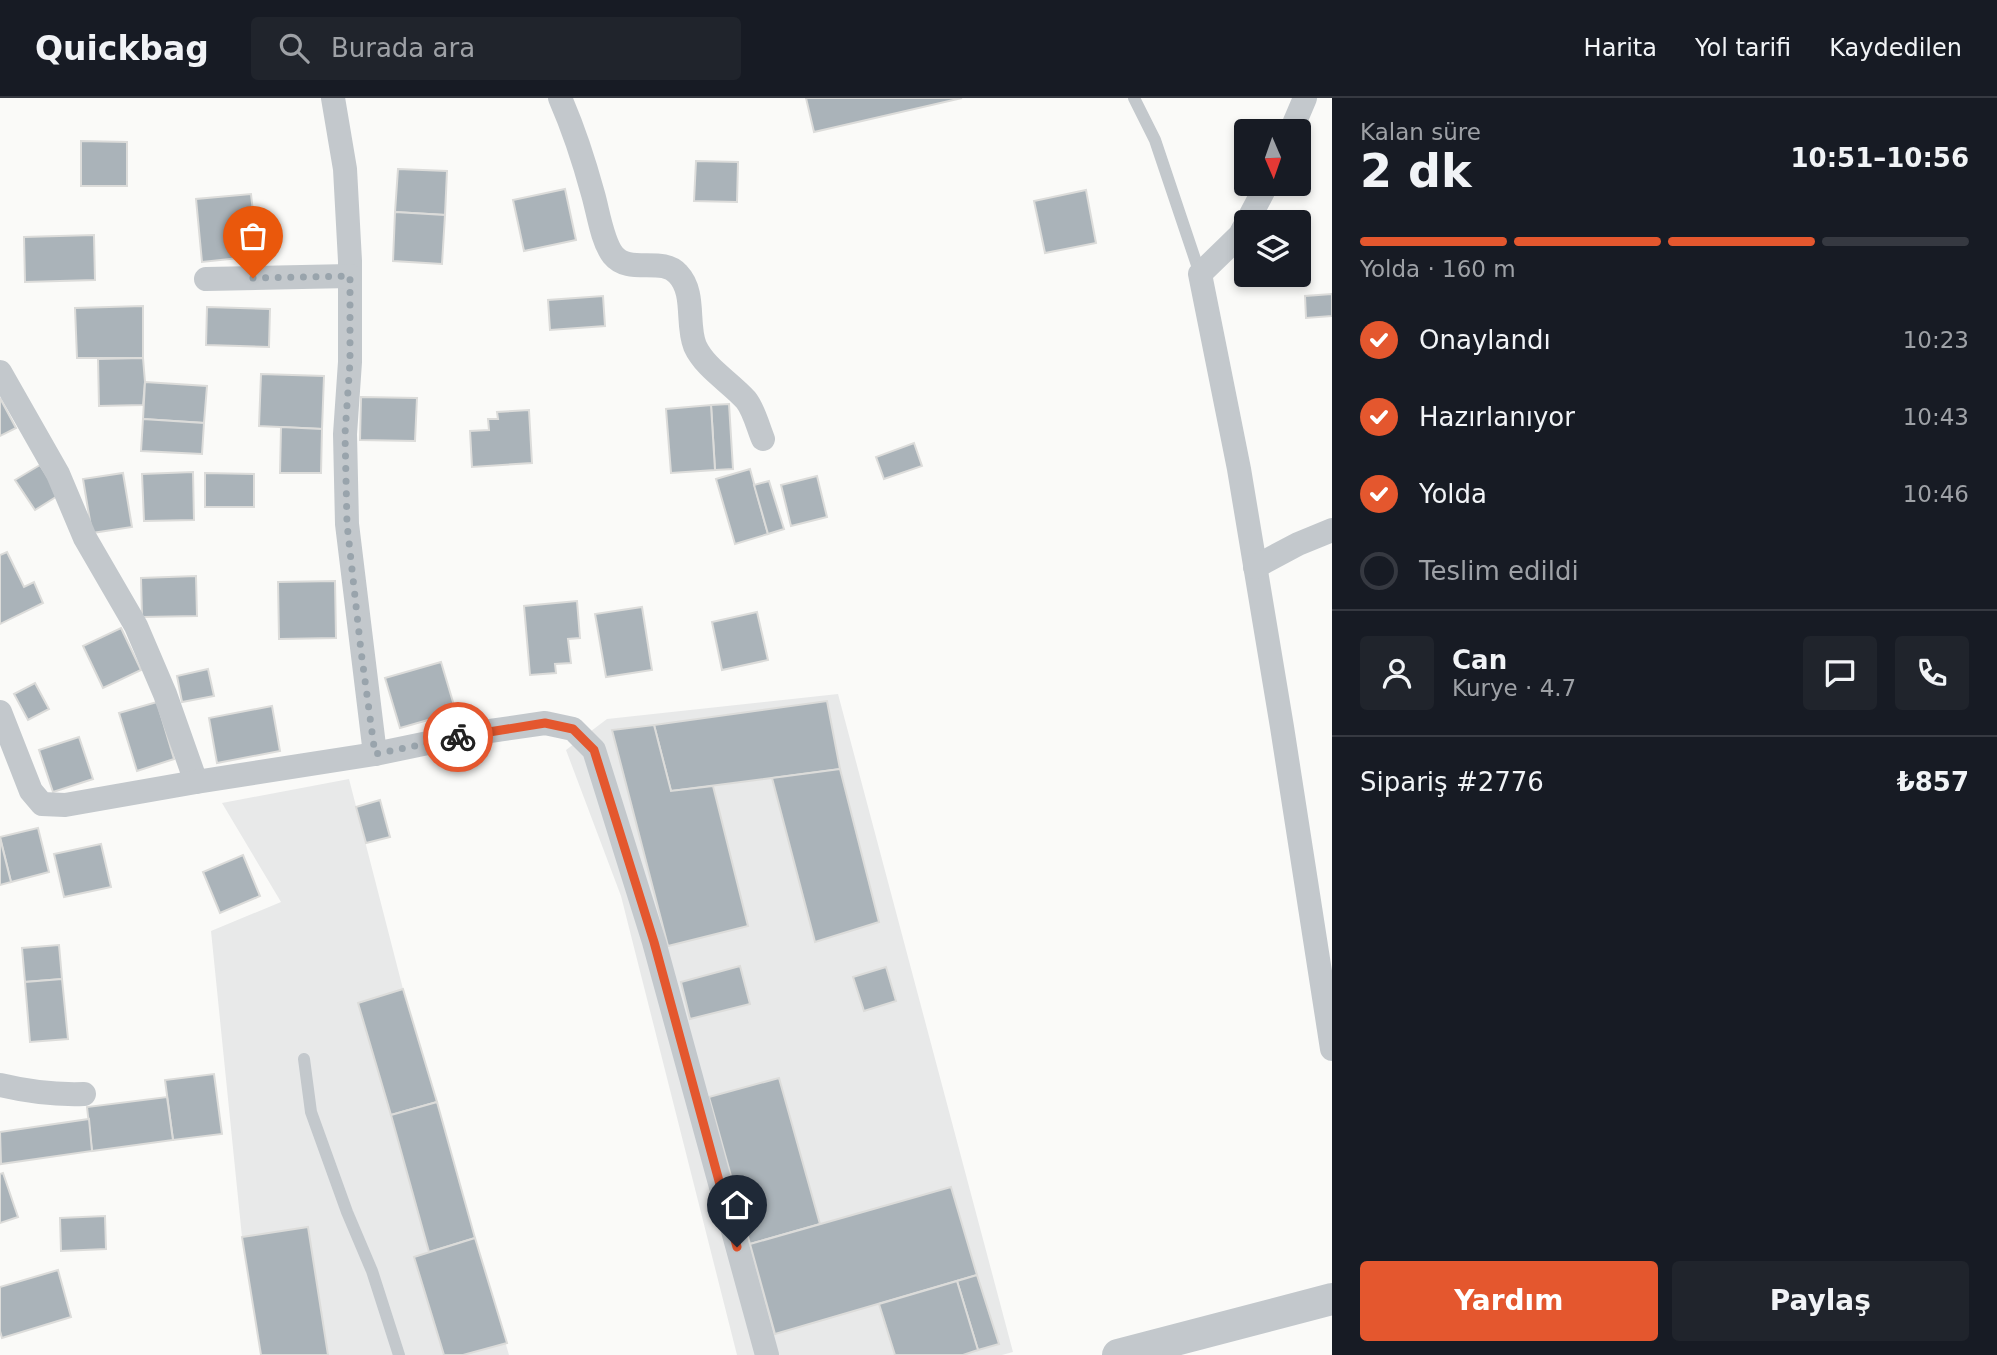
<!DOCTYPE html>
<html lang="tr">
<meta charset="utf-8">
<style>
body{margin:0;font-family:"DejaVu Sans",sans-serif;background:#20242c;color:#f1f3f6;height:100vh;display:flex;flex-direction:column;font-size:26px;white-space:nowrap}
*{box-sizing:border-box;margin:0}
p{font-size:23px;color:#9ea1a6}
.icon{flex:none;width:38px;height:38px;fill:none;stroke:currentColor;stroke-width:2;stroke-linecap:round;stroke-linejoin:round}
.map{position:relative;flex:1;overflow:hidden}
.side{display:flex;flex-direction:column;background:#171b24;width:665px}
.side>*{flex:none}
.needle{width:46px;rotate:178deg}
.fabs{position:absolute;left:1234px;top:21px;display:grid;gap:14px}
.fabs a{display:grid;place-items:center;width:77px;height:77px;border-radius:7px;background:#171b24;box-shadow:0 4px 10px #0003;font-size:35px}
.pin{position:absolute;display:grid;place-items:center;width:60px;height:60px;color:#fff;margin:-72px -30px;border-radius:50% 50% 50% 0;rotate:-45deg;box-shadow:0 0 7px #0007}
.pin .icon{rotate:45deg}
.courier{position:absolute;display:grid;place-items:center;width:70px;height:70px;margin:-35px;border:5px solid #e4572e;border-radius:50%;background:#fff;color:#222;box-shadow:0 2px 9px #0007}
.overview em{font-style:normal;font-weight:700}
.overview div{display:flex;flex-direction:column-reverse}
.overview{display:flex;align-items:center;justify-content:space-between;height:119px;padding:0 28px}
h1{font-size:46px;font-weight:700;line-height:52px}
.bar{display:grid;grid-template-columns:repeat(4,1fr);gap:10px 7px;align-content:center;height:84px;padding:0 28px}
.bar i{height:9px;border-radius:5px;background:#363941}
.bar .current{background:#e4572e}
.bar p{grid-column:span 4}
.line{display:flex;align-items:center;gap:18px;padding:0 28px;border-top:2px solid #363941}
.line div{flex:1}
.round{display:grid;place-items:center;flex:none;width:74px;height:74px;border-radius:7px;background:#20242c}
ol{padding:0 28px;list-style:none}
li{display:flex;align-items:center;gap:21px;height:77px}
li p{margin-inline-start:auto}
li .icon{padding:7px;border-radius:50%;background:#e4572e;color:#fff;stroke-width:4}
li:last-child{color:#9ea1a6}
li i{width:38px;height:38px;border:4px solid #363941;border-radius:50%}
.cta{display:flex;gap:14px;margin-top:auto;padding:14px 28px}
.cta a{flex:1;height:80px;border-radius:7px;background:#e4572e;color:#fff;font-size:28px;font-weight:700;line-height:80px;text-align:center}
.cta a+a{background:#20242c;color:#f1f3f6}
header{display:flex;align-items:center;gap:42px;box-sizing:border-box;height:98px;padding:0 35px;background:#171b24;border-bottom:2px solid #363941}
header strong{font-size:33px}
nav{display:flex;gap:38px;margin-inline-start:auto;font-size:24px}
.search{width:490px;height:63px;background:#20242c;display:flex;align-items:center;gap:18px;box-sizing:border-box;padding:0 24px;border-radius:7px;color:#9ea1a6;font-size:26px}
main{display:flex;flex:1;min-height:0}
.map>svg:first-child{display:block}
.built{fill:#e8e9e9}
.building{fill:#aab3b9;stroke:#dcdcda;stroke-width:2}
.lines{fill:none;stroke-linecap:round;stroke-linejoin:round}
.service{stroke:#c3c8cc;stroke-width:12}
.minor{stroke:#c3c8cc;stroke-width:24}
.tertiary{stroke:#c3c8cc;stroke-width:32}
.done{stroke:#99a4ac;stroke-width:7;stroke-dasharray:0 12.6}
.route{stroke:#e4572e;stroke-width:9}
</style>
<header>
<strong>Quickbag</strong>
<div class="search"><svg class="icon" aria-label="search" viewBox="0 0 24 24"><circle cx="10" cy="10" r="6"/><path d="M15 15l6 6"/></svg>Burada ara</div>
<nav><a>Harita</a><a>Yol tarifi</a><a>Kaydedilen</a></nav>
</header>
<main>
<div class="map">
<svg width="1332" height="1257" viewBox="0 0 1332 1257">
<rect width="100%" height="100%" fill="#fafaf8"/>
<g class="built">
<polygon points="838,596 1013,1254 1002,1257 737,1257 621,798 566,652 607,621"/>
<polygon points="349,681 403,891 509,1257 261,1257 242,1139 211,833 281,804 222,705"/>
</g>
<g class="building">
<polygon points="806,0 962,0 814,34"/>
<polygon points="81,43 127,44 127,88 81,88"/>
<polygon points="696,63 738,64 737,104 694,103"/>
<polygon points="398,71 447,73 445,117 395,114"/>
<polygon points="565,91 576,142 524,153 513,102"/>
<polygon points="1086,92 1096,145 1045,155 1034,103"/>
<polygon points="251,96 258,158 202,164 196,101"/>
<polygon points="395,114 445,117 442,166 393,163"/>
<polygon points="94,137 95,182 25,184 24,139"/>
<polygon points="1332,196 1332,218 1306,220 1305,198"/>
<polygon points="603,198 605,228 550,232 548,202"/>
<polygon points="143,208 143,260 77,260 75,210"/>
<polygon points="207,209 270,211 269,249 206,247"/>
<polygon points="143,260 145,284 143,307 99,308 98,261"/>
<polygon points="261,276 324,278 322,331 259,328"/>
<polygon points="145,284 207,288 204,325 143,321"/>
<polygon points="361,299 417,300 415,343 360,342"/>
<polygon points="0,300 16,330 0,338"/>
<polygon points="729,306 733,371 715,372 711,307"/>
<polygon points="711,307 715,372 671,375 666,311"/>
<polygon points="529,312 532,365 472,369 470,333 489,332 488,321 498,321 497,314"/>
<polygon points="143,321 204,325 202,356 141,353"/>
<polygon points="281,329 322,331 321,375 280,375"/>
<polygon points="914,345 922,368 884,381 876,359"/>
<polygon points="40,367 59,397 35,412 15,382"/>
<polygon points="750,371 768,436 735,446 716,381"/>
<polygon points="193,374 194,422 144,423 142,376"/>
<polygon points="123,375 132,429 92,435 83,381"/>
<polygon points="205,375 254,376 254,409 205,409"/>
<polygon points="817,378 827,419 791,428 781,387"/>
<polygon points="769,383 784,431 768,436 754,387"/>
<polygon points="7,454 24,489 34,484 43,505 0,526 0,457"/>
<polygon points="196,478 197,518 142,519 141,480"/>
<polygon points="335,483 336,540 279,541 278,484"/>
<polygon points="577,503 580,540 568,541 571,565 555,566 556,575 530,577 524,508"/>
<polygon points="642,509 652,572 606,579 595,516"/>
<polygon points="757,514 768,562 722,572 712,524"/>
<polygon points="121,530 141,572 103,590 83,548"/>
<polygon points="441,564 456,614 400,630 385,580"/>
<polygon points="208,571 214,598 182,604 177,578"/>
<polygon points="35,585 49,611 28,622 14,596"/>
<polygon points="827,603 840,671 671,693 654,627"/>
<polygon points="157,604 174,661 137,673 119,615"/>
<polygon points="272,608 280,653 217,665 209,620"/>
<polygon points="654,627 671,693 713,688 748,828 668,848 612,632"/>
<polygon points="79,639 93,681 53,694 39,652"/>
<polygon points="840,671 879,824 815,844 772,680"/>
<polygon points="380,702 390,739 366,745 356,709"/>
<polygon points="38,730 49,774 11,784 0,739"/>
<polygon points="0,740 11,784 0,787"/>
<polygon points="101,746 111,789 64,799 54,756"/>
<polygon points="243,757 260,798 220,815 203,774"/>
<polygon points="59,847 62,881 25,884 22,850"/>
<polygon points="740,868 750,906 690,921 681,884"/>
<polygon points="886,869 896,903 864,913 853,879"/>
<polygon points="62,881 68,941 30,944 25,884"/>
<polygon points="403,891 437,1004 391,1017 358,905"/>
<polygon points="214,976 222,1036 173,1042 165,982"/>
<polygon points="779,980 820,1126 750,1146 709,999"/>
<polygon points="167,999 173,1042 92,1053 87,1009"/>
<polygon points="437,1004 475,1140 429,1154 391,1017"/>
<polygon points="89,1021 92,1053 1,1066 0,1034"/>
<polygon points="3,1075 18,1119 0,1125 0,1076"/>
<polygon points="951,1089 977,1177 775,1236 750,1146"/>
<polygon points="105,1118 106,1151 61,1153 60,1120"/>
<polygon points="308,1129 328,1257 261,1257 242,1139"/>
<polygon points="475,1140 507,1245 463,1257 444,1257 414,1159"/>
<polygon points="58,1172 71,1219 2,1240 0,1233 0,1189"/>
<polygon points="977,1177 999,1246 978,1252 957,1183"/>
<polygon points="957,1183 978,1252 963,1257 895,1257 879,1206"/>
</g>
<g class="lines">
<g class="service">
<polyline points="1134,0 1155,42 1200,176"/>
<polyline points="304,961 311,1014 347,1114 372,1173 399,1257"/>
</g>
<g class="minor">
<polyline points="333,0 345,71 350,163 350,264 345,336 347,426 375,656"/>
<path d="M560,0C574,32 584,63 593,96C598,113 602,143 613,157C629,177 662,158 678,176C696,195 686,226 695,248C705,270 730,284 746,302C754,312 758,329 763,341"/>
<polyline points="1291,33 1305,0"/>
<polyline points="1247,124 1267,86"/>
<polyline points="1246,126 1240,137 1200,176 1239,371 1282,629 1332,951"/>
<polyline points="206,181 350,178"/>
<polyline points="0,274 58,376 85,440 136,528 165,596 196,684"/>
<polyline points="1255,469 1298,446 1332,432"/>
<polyline points="0,614 31,693 42,706 65,707 196,684 375,656 476,635 545,625 573,631 594,652 654,844 767,1257"/>
<path d="M0,987C29,994 55,997 84,996"/>
</g>
<polyline class="tertiary" points="1118,1257 1332,1201"/>
</g>
<g class="lines">
<polyline class="done" points="253,180 350,178 350,264 345,336 347,426 361,553 375,656 458,639"/>
<polyline class="route" points="458,639 545,625 573,631 594,652 654,844 737,1149"/>
</g>
</svg>
<div class="fabs">
<a><svg class="needle" viewBox="-14 -14 28 28"><path d="M0-13l5 13h-10z" fill="#e53935"/><path d="M0 13l5-13h-10z" fill="#9ea1a6"/></svg></a>
<a><svg class="icon" aria-label="layers" viewBox="0 0 24 24"><path d="M12 4l9 5-9 5-9-5zM3 14l9 5 9-5"/></svg></a>
</div>
<div class="pin" style="left:253px;top:180px;background:#ea580c"><svg class="icon" aria-label="bag" viewBox="0 0 24 24"><path d="M5 8h14l-1 12H6zM9 8a3 3 0 0 1 6 0"/></svg></div>
<div class="pin" style="left:737px;top:1149px;background:#1f2937"><svg class="icon" aria-label="home" viewBox="0 0 24 24"><path d="M3 11l9-7 9 7M6 9v11h12V9"/></svg></div>
<div class="courier" style="left:458px;top:639px"><svg class="icon" aria-label="bike" viewBox="0 0 24 24"><circle cx="6" cy="16" r="4"/><circle cx="18" cy="16" r="4"/><path d="M6 16l4-8h5l3 8M10 8l3 8H6M13 5h3"/></svg></div>
</div>
<section class="side">
<div class="overview"><div><h1>2 dk</h1><p>Kalan süre</p></div><em>10:51–10:56</em></div>
<div class="bar"><i class="current"></i><i class="current"></i><i class="current"></i><i></i><p>Yolda · 160 m</p></div>
<ol>
<li><svg class="icon" aria-label="check" viewBox="0 0 24 24"><path d="M5 12l5 5 9-10"/></svg>Onaylandı<p>10:23</p></li>
<li><svg class="icon" aria-label="check" viewBox="0 0 24 24"><path d="M5 12l5 5 9-10"/></svg>Hazırlanıyor<p>10:43</p></li>
<li><svg class="icon" aria-label="check" viewBox="0 0 24 24"><path d="M5 12l5 5 9-10"/></svg>Yolda<p>10:46</p></li>
<li><i></i>Teslim edildi</li>
</ol>
<div class="line" style="height:126px"><a class="round"><svg class="icon" aria-label="person" viewBox="0 0 24 24"><circle cx="12" cy="8" r="4"/><path d="M4 21q1-7 8-7t8 7"/></svg></a><div><b>Can</b><p>Kurye · 4.7</p></div><a class="round"><svg class="icon" aria-label="chat" viewBox="0 0 24 24"><path d="M4 5h16v11H9l-5 4z"/></svg></a><a class="round"><svg class="icon" aria-label="phone" viewBox="0 0 24 24"><path d="M5 4h4l2 5-3 2q2 4 5 5l2-3 5 2v4C11 20 4 13 5 4z"/></svg></a></div>
<div class="line" style="height:91px"><div>Sipariş #2776</div><b>₺857</b></div>
<div class="cta"><a>Yardım</a><a>Paylaş</a></div>
</section>
</main>
